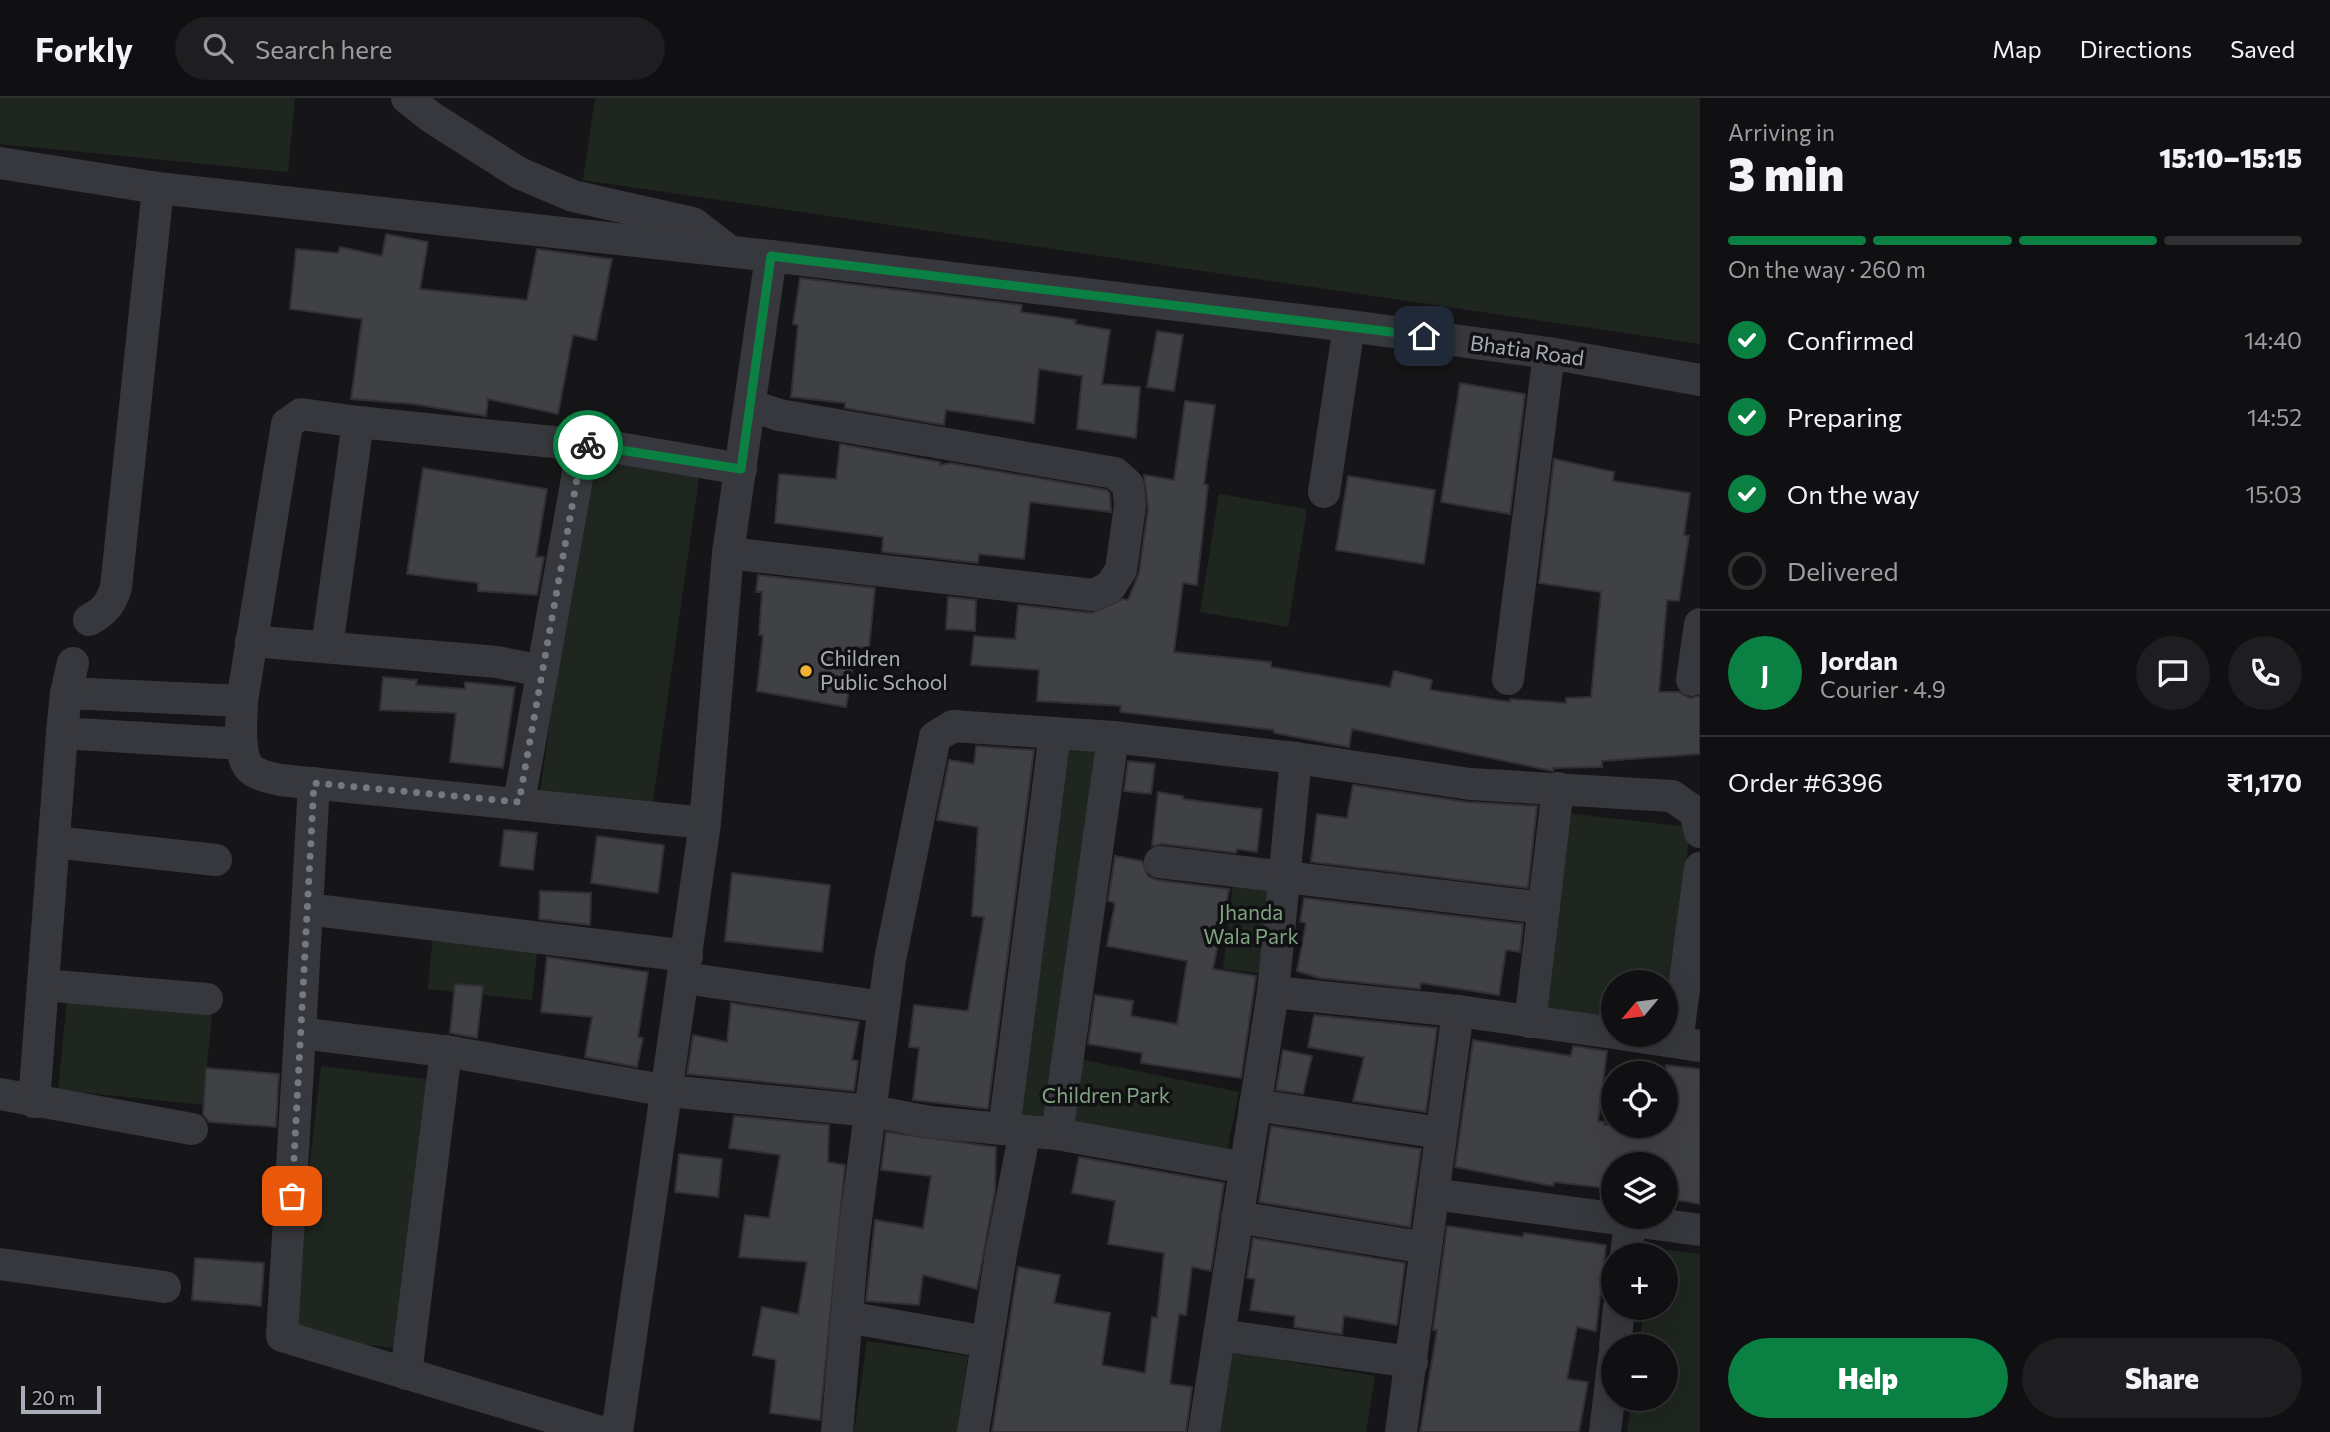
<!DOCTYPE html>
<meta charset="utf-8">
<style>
body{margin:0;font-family:Commissioner,sans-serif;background:#1e1e20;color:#f1f3f6;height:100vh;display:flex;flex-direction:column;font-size:26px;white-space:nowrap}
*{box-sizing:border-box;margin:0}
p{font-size:23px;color:#9c9d9f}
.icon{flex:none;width:38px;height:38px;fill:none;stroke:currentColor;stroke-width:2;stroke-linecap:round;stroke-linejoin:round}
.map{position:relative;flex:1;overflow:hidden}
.panel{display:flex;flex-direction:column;background:#101012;width:630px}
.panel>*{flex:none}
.needle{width:46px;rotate:241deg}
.controls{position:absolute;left:1601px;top:872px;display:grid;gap:14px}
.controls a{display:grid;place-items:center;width:77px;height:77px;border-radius:50%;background:#101012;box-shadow:0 7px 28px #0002,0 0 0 2px #303032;font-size:35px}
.scale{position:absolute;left:21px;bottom:18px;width:80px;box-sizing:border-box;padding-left:7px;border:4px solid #a8adb8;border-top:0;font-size:19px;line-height:24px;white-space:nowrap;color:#a8adb8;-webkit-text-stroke:5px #111113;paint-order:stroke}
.pin{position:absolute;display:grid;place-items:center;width:60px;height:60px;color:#fff;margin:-30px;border-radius:14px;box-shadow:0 4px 10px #0006}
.courier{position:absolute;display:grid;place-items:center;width:70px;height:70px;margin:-35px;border:5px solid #0b8043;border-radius:50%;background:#fff;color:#222;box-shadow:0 2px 9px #0007}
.head em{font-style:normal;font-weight:800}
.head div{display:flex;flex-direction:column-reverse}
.head{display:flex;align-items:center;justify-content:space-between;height:119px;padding:0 28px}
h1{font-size:46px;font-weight:800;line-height:52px}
.bar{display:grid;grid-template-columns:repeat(4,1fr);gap:10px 7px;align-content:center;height:84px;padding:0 28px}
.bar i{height:9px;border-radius:5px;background:#303032}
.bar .on{background:#0b8043}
.bar p{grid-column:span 4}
.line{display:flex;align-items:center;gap:18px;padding:0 28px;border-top:2px solid #303032}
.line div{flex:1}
.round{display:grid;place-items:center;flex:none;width:74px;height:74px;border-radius:37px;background:#1e1e20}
ol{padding:0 28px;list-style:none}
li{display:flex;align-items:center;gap:21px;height:77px}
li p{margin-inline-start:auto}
li .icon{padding:7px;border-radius:50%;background:#0b8043;color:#fff;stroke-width:4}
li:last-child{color:#9c9d9f}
li i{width:38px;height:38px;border:4px solid #303032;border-radius:50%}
.action{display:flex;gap:14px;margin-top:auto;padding:14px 28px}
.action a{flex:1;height:80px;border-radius:42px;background:#0b8043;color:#fff;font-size:28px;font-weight:800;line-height:80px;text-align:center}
.action a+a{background:#1e1e20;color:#f1f3f6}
header{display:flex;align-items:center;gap:42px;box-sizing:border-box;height:98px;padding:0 35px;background:#101012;border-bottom:2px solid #303032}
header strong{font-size:33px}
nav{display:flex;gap:38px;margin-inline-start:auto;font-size:24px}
.search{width:490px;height:63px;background:#1e1e20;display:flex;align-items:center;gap:18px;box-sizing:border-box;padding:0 24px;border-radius:38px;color:#9c9d9f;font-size:26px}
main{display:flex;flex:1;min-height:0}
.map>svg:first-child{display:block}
.green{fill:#1e261f}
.building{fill:#404145;stroke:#303034;stroke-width:2}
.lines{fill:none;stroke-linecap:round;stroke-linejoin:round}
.minor{stroke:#37383d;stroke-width:32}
.done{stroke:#757880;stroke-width:7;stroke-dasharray:0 12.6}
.route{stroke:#0b8043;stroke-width:9}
.poi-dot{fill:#f2b134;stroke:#111113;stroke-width:2.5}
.labels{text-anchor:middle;stroke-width:7;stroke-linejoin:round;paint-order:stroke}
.street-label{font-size:21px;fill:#a8adb8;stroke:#111113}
.poi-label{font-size:21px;fill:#a8adb8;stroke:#111113;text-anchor:start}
.park-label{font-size:21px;fill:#7fa381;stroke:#111113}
</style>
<header>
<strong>Forkly</strong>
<div class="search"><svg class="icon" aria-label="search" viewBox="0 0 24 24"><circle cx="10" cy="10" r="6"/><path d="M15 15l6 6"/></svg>Search here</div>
<nav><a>Map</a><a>Directions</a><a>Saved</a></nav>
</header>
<main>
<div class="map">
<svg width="1700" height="1334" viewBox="0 0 1700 1334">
<rect width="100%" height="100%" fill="#161618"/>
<g class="green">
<polygon points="0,0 295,0 288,74 0,46"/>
<polygon points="595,0 1700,0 1700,246 583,82"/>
<polygon points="588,356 700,373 652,711 540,694"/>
<polygon points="1219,396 1307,411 1288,529 1200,514"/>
<polygon points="1058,648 1105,650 1052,1026 1010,1019"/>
<polygon points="1566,715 1690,729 1669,926 1666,926 1666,884 1614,884 1613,920 1545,912"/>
<polygon points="1234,777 1279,783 1269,876 1223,871"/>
<polygon points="433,835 538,846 532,902 428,891"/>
<polygon points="67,902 212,917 203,1007 58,992"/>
<polygon points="1079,961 1239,994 1227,1054 1067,1022"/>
<polygon points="321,968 433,982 402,1251 290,1237"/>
<polygon points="1652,1150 1700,1156 1700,1334 1627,1334 1632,1300 1666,1300 1666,1248 1639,1248 1644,1209 1666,1209 1666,1157 1651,1157"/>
<polygon points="867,1243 968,1258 957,1334 854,1334"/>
<polygon points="1226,1253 1375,1278 1366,1334 1213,1334"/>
</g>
<g class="building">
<polygon points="386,136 428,144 420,191 527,202 537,151 612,161 596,242 573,237 558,316 488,301 486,318 413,306 351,301 362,221 290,211 296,151 338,155 340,149 382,158"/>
<polygon points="800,180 1022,207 1021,214 1076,222 1075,226 1110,232 1102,286 1140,289 1136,340 1077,331 1082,278 1039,271 1034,325 946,312 944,327 845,310 845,305 791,299 798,227 793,226"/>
<polygon points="1157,233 1183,237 1174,293 1147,289"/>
<polygon points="1460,285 1525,296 1510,416 1441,404"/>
<polygon points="1185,303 1215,307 1204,386 1208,387 1197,487 1183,485 1174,554 1271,564 1271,569 1390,589 1394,573 1432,582 1430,592 1510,604 1510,601 1566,605 1566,600 1591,599 1601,494 1539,485 1554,361 1614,374 1613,383 1690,395 1684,437 1689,438 1679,503 1667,502 1659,594 1679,594 1690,600 1700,598 1700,656 1602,663 1602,669 1553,670 1553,673 1352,631 1349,649 1274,635 1274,632 1120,614 1121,608 1037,603 1039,572 971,567 974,538 1015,541 1018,507 1092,515 1123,501 1128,502 1139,475 1148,411 1144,377 1174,382"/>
<polygon points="840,346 940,364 940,367 950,365 1107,392 1110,396 1111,414 1030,404 1024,461 979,456 978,465 882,454 883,439 775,425 779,376 836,381"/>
<polygon points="423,370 547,391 536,459 544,459 537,497 478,493 478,485 407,476"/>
<polygon points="1348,378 1435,392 1424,466 1336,452"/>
<polygon points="758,477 875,490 869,550 856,549 846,609 757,593 763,537 759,537 762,494 756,494"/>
<polygon points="948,499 976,502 975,533 946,531"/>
<polygon points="383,579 417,582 416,587 465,591 465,584 515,589 503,670 450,664 456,615 380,612"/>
<polygon points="976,648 1034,652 988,1011 913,1002 919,950 909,949 914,907 968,913 984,819 972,818 978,729 937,722 949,662 974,666"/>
<polygon points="1128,663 1155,666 1151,696 1124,693"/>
<polygon points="1353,687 1467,704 1537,708 1528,790 1311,764 1317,716 1347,720"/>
<polygon points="1158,694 1183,698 1183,701 1262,711 1257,754 1237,751 1236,755 1162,746 1152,748"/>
<polygon points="504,732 537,735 533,772 500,768"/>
<polygon points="597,738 664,747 658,795 591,785"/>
<polygon points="1115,758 1142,763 1148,778 1157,782 1229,791 1213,871 1256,878 1241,980 1141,965 1142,955 1088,946 1095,897 1133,903 1131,918 1177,926 1187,863 1107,848 1115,805 1108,803"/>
<polygon points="732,775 830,787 822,854 725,843"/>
<polygon points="540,793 591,795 590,827 539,821"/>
<polygon points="1304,800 1523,826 1520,854 1506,852 1499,897 1421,885 1420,891 1319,880 1297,873 1306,825 1300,824"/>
<polygon points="547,859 648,874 638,939 643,940 637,969 585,959 592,919 541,914"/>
<polygon points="455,886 483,888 477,940 450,935"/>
<polygon points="731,905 859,924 852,962 858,963 854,993 687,976 693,937 727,944"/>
<polygon points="1314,917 1437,930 1426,1014 1353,1003 1364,959 1308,949"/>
<polygon points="1473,942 1571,958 1573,948 1607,953 1598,1023 1605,1024 1604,1027 1666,1027 1666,967 1700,971 1700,1106 1666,1100 1666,1066 1614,1066 1614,1091 1554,1084 1553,1088 1455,1069"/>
<polygon points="1283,952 1312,958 1303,996 1276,992"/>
<polygon points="206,970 279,976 276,1029 209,1024 203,1016"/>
<polygon points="734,1018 829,1027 828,1064 845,1067 820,1322 770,1315 776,1262 753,1257 762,1209 798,1216 807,1164 739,1159 745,1117 769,1120 780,1057 729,1050"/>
<polygon points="1271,1028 1421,1051 1410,1129 1259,1104"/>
<polygon points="886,1034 996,1049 995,1093 977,1191 923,1177 919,1207 866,1203 875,1122 923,1130 931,1078 881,1072"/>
<polygon points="679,1056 722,1061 718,1099 675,1094"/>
<polygon points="1079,1059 1224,1085 1211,1173 1192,1169 1186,1217 1179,1216 1170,1286 1192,1289 1186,1334 992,1334 1018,1169 1060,1177 1054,1205 1110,1215 1102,1267 1145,1275 1152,1219 1157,1220 1164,1155 1108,1146 1115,1103 1072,1095"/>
<polygon points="1447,1128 1523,1139 1524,1135 1606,1147 1596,1233 1577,1229 1567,1281 1588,1284 1579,1334 1420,1334 1437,1232 1433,1232"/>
<polygon points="1253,1140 1405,1165 1397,1227 1344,1218 1342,1236 1294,1229 1295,1218 1250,1212 1255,1181 1247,1180"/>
<polygon points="195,1160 264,1165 261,1208 192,1202"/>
</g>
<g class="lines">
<g class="minor">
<polyline points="407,0 431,19 519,75 573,98 693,125 729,153"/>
<polyline points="0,65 158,90 771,158 1349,228 1549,255 1700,282"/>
<polyline points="358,324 583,347"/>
<polyline points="1324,394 1349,228"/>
<polyline points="728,455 1093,497 1110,489 1121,472 1130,408 1128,387 1115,375 779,317 750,307"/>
<path d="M89,522C105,513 111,506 116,489L158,90"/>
<polyline points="251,543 497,564 542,573"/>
<path d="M327,549L358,324L301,316L287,326L242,603C242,622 236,661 253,673C261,678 272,680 280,682L705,725"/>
<polyline points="1508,581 1549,255"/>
<polyline points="1692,582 1700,526"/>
<polyline points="66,595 242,603"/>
<polyline points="62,635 242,646"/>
<polyline points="1296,660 1470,686 1672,698 1695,714 1700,734"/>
<polyline points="314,685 300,935 451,954 668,993 871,1013 930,1024 1057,1036 1245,1070"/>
<polyline points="519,704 583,347 607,348 741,371"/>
<polyline points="54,744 216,762"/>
<polyline points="1160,764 1544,810"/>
<polyline points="307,811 687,858"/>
<polyline points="684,880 884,909"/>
<polyline points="43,887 207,901"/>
<polyline points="1273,894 1458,913 1401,1334"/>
<polyline points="1458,913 1614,935"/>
<polyline points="1530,924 1558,690"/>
<polyline points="300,935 282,1238 601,1334"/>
<polyline points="1620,936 1700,948"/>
<polyline points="1677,944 1700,770"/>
<polyline points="0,996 192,1031"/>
<polyline points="34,1004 62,635 66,595 73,565"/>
<polyline points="1255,1007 1441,1035"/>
<polyline points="1004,1031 1055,635"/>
<polyline points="1057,1036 1113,639"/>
<polyline points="1433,1096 1700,1132"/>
<polyline points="1237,1119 1426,1150"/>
<polyline points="1626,1157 1630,1124"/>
<polyline points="0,1166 165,1189"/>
<polyline points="847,1219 987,1244"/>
<polyline points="1219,1237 1412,1264"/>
<polyline points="1615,1248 1619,1209"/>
<polyline points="406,1276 446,953"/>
<polyline points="617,1334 705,725 728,455 771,158"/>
<polyline points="837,1334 853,1145 890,862 935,639 953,628 1113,639 1296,660 1273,894 1204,1334"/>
<polyline points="973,1334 1001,1156 1025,1033"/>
<polyline points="1605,1334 1614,1259"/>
</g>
</g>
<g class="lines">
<polyline class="done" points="292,1098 314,685 519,704 583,347 588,347"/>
<polyline class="route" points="588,347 741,371 771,158 1424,238"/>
</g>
<circle class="poi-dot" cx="806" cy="573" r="7"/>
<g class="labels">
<g class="street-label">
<text transform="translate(1527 253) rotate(8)" y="7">Bhatia Road</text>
</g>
<g class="poi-label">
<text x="820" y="568">Children<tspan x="820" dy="24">Public School</tspan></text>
</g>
<g class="park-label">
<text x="1251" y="822">Jhanda<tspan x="1251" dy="24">Wala Park</tspan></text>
<text x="1106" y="1005">Children Park</text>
</g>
</g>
</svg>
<div class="controls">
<a><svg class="needle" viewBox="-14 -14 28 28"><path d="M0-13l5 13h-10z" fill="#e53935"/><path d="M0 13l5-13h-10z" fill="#9c9d9f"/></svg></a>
<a><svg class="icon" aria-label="locate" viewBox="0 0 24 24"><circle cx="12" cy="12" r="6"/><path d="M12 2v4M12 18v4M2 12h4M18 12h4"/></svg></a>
<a><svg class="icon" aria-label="layers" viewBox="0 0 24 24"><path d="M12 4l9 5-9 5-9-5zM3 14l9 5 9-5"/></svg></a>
<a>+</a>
<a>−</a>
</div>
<div class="scale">20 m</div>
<div class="pin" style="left:292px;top:1098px;background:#ea580c"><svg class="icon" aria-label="bag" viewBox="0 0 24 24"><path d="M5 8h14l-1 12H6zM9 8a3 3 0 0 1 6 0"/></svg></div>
<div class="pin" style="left:1424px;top:238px;background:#1f2937"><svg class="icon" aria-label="home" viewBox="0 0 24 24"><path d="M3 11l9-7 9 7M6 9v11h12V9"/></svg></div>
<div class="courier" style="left:588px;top:347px"><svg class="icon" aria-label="bike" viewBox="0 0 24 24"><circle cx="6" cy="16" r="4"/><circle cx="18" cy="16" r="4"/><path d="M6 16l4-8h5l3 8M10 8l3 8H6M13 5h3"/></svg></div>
</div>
<section class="panel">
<div class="head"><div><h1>3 min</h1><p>Arriving in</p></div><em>15:10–15:15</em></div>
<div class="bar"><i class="on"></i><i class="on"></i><i class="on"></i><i></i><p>On the way · 260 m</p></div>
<ol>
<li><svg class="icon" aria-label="check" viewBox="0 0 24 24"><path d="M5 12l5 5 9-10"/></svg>Confirmed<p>14:40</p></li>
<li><svg class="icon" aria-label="check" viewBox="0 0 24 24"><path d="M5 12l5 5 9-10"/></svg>Preparing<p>14:52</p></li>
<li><svg class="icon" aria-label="check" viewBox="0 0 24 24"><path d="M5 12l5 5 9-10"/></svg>On the way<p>15:03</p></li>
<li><i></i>Delivered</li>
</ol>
<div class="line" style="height:126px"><b class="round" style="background:#0b8043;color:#fff">J</b><div><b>Jordan</b><p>Courier · 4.9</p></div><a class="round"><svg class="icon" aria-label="chat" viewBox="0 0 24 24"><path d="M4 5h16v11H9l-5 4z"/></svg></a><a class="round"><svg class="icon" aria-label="phone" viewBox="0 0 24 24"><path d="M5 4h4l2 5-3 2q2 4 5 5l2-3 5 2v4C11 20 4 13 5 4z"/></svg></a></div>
<div class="line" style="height:91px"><div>Order #6396</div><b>₹1,170</b></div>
<div class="action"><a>Help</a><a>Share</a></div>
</section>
</main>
